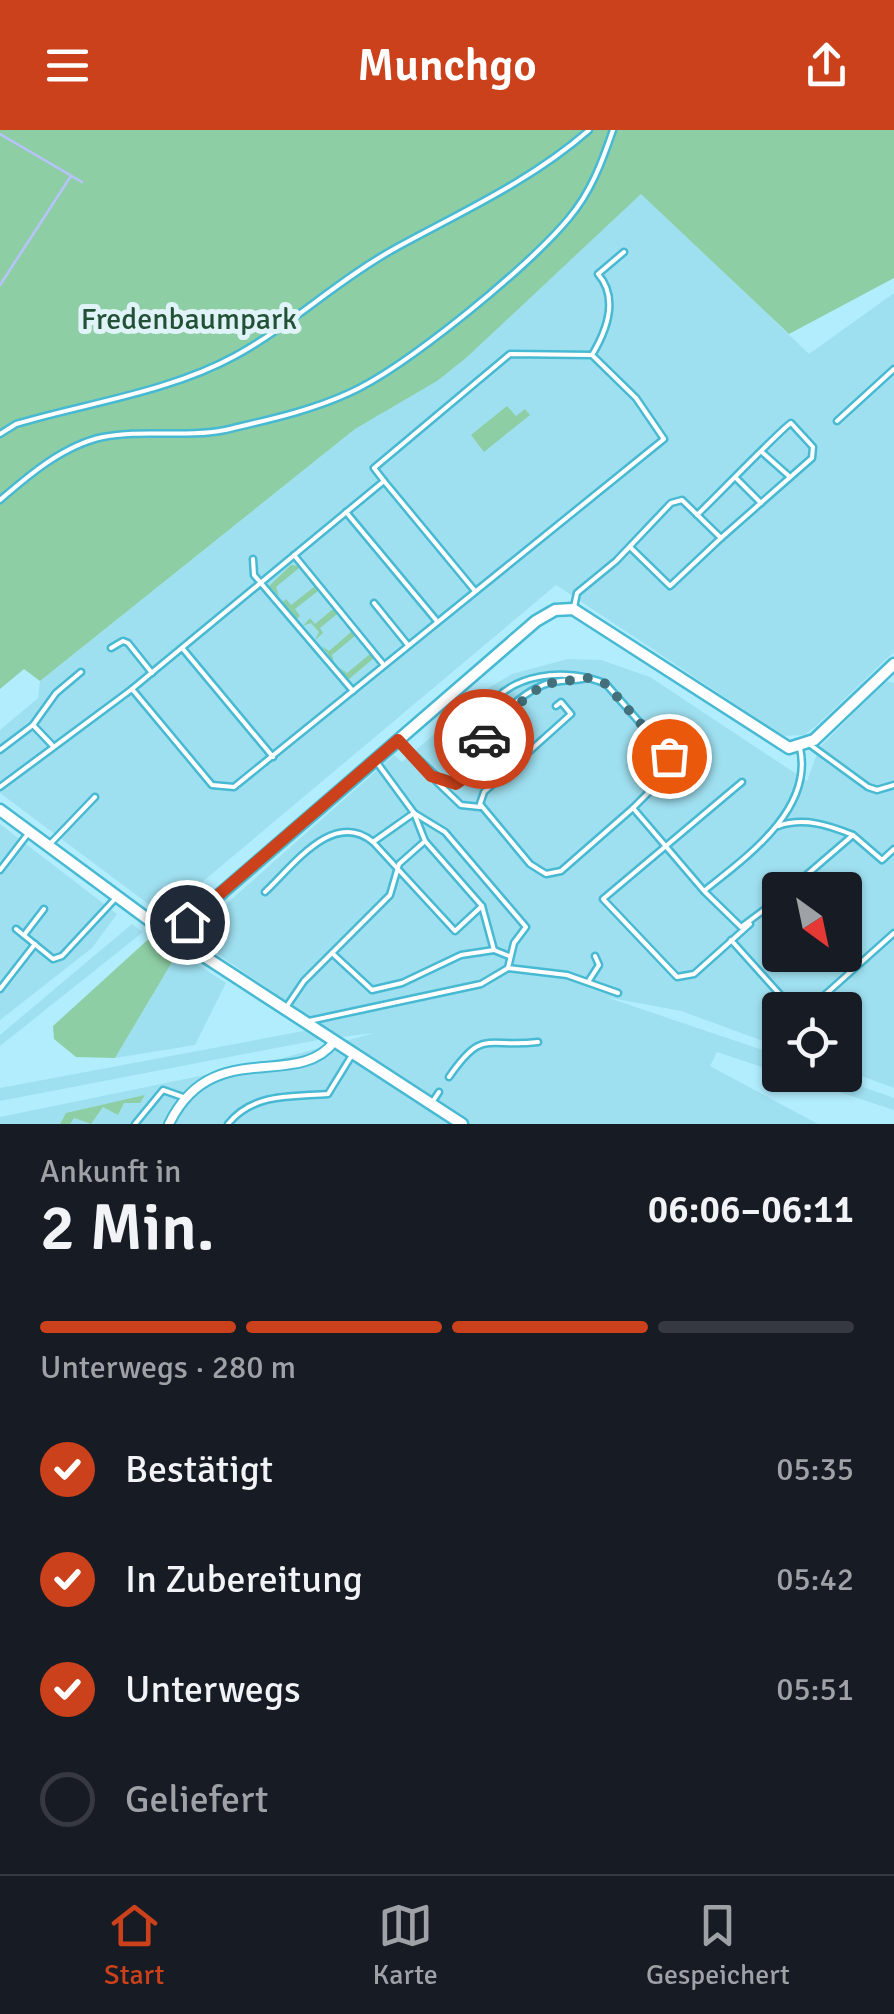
<!DOCTYPE html>
<html lang="de">
<meta charset="utf-8">
<style>
body{margin:0;font-family:Signika,sans-serif;background:#242831;color:#f1f3f6;height:100vh;display:flex;flex-direction:column;font-size:38px;white-space:nowrap}
*{box-sizing:border-box;margin:0}
p{font-size:32px;color:#9ea1a6}
.icon{flex:none;width:55px;height:55px;fill:none;stroke:currentColor;stroke-width:2;stroke-linecap:round;stroke-linejoin:round}
.map{position:relative;height:994px;overflow:hidden}
.details{display:flex;flex-direction:column;background:#171b24;flex:1}
.details>*{flex:none}
.needle{width:65px;rotate:147deg}
.buttons{position:absolute;left:762px;top:742px;display:grid;gap:20px}
.buttons a{display:grid;place-items:center;width:100px;height:100px;border-radius:10px;background:#171b24;box-shadow:0 2px 8px #0004;font-size:50px}
.pin{position:absolute;display:grid;place-items:center;width:85px;height:85px;color:#fff;margin:-42px;border:5px solid #fff;border-radius:50%;box-shadow:0 2px 10px #0007}
.courier{position:absolute;display:grid;place-items:center;width:100px;height:100px;margin:-50px;border:8px solid #ca411b;border-radius:50%;background:#fff;color:#222;box-shadow:0 2px 12px #0007}
.headline em{font-style:normal;font-weight:600}
.headline div{display:flex;flex-direction:column-reverse}
.headline{display:flex;align-items:center;justify-content:space-between;height:170px;padding:0 40px}
h1{font-size:65px;font-weight:600;line-height:75px}
.bar{display:grid;grid-template-columns:repeat(4,1fr);gap:15px 10px;align-content:center;height:120px;padding:0 40px}
.bar i{height:12px;border-radius:8px;background:#363941}
.bar .selected{background:#ca411b}
.bar p{grid-column:span 4}
ol{padding:0 40px;list-style:none}
li{display:flex;align-items:center;gap:30px;height:110px}
li p{margin-inline-start:auto}
li .icon{padding:10px;border-radius:50%;background:#ca411b;color:#fff;stroke-width:4}
li:last-child{color:#9ea1a6}
li i{width:55px;height:55px;border:5px solid #363941;border-radius:50%}
header{display:flex;justify-content:space-between;align-items:center;height:130px;padding:0 40px;background:#ca411b;color:#fff;font-size:45px;font-weight:600}
.tabs{display:flex;justify-content:space-around;align-items:center;height:140px;border-top:2px solid #363941;background:#171b24;font-size:28px;color:#9ea1a6}
.tabs a{display:grid;justify-items:center;gap:5px}
.tabs .selected{color:#ca411b}
.map>svg:first-child{display:block}
.built{fill:#9fe0f0;fill-rule:evenodd}
.green{fill:#8ecea4}
.lines{fill:none;stroke-linecap:round;stroke-linejoin:round}
.stream{stroke:#b7c3fe;stroke-width:2.5}
.service-casing{stroke:#47b9d2;stroke-width:9}
.minor-casing{stroke:#47b9d2;stroke-width:12}
.tertiary-casing{stroke:#47b9d2;stroke-width:15}
.service{stroke:#fff;stroke-width:4}
.minor{stroke:#fff;stroke-width:8}
.tertiary{stroke:#fff;stroke-width:10}
.done{stroke:#43707b;stroke-width:10;stroke-dasharray:0 18}
.route{stroke:#ca411b;stroke-width:12}
.labels{text-anchor:middle;stroke-width:10;stroke-linejoin:round;paint-order:stroke}
.park-label{font-size:30px;fill:#235136;stroke:#dff3f8}
</style>
<header><svg class="icon" aria-label="menu" viewBox="0 0 24 24"><path d="M4 6h16M4 12h16M4 18h16"/></svg>Munchgo<svg class="icon" aria-label="share" viewBox="0 0 24 24"><path d="M12 15V3M7 8l5-5 5 5M5 13v7h14v-7"/></svg></header>
<div class="map">
<svg width="894" height="994" viewBox="0 0 894 994">
<rect width="100%" height="100%" fill="#b1edfd"/>
<g class="built">
<polygon points="642,63 809,224 894,163 894,522 815,597 804,605 783,606 556,455 163,785 0,663 0,600 38,568 40,551 355,299 436,251"/>
<path d="M568,529L601,530L650,547L807,651L819,618L886,551L894,553V958L845,940V880H780V917L681,881L606,867L780,926V943L717,922L710,936L818,994H0V987L268,932L374,903L342,907L321,895L200,812L197,800L394,625L402,632L485,560L512,544ZM780,760H845V825H780Z"/>
<polygon points="0,694 117,784 92,818 0,890"/>
<polygon points="132,794 143,802 0,916 0,905"/>
<polygon points="178,822 226,853 195,915 115,928"/>
<polygon points="314,899 328,908 0,971 0,958"/>
<polygon points="787,945 830,945 894,968 894,980"/>
</g>
<g class="green">
<polygon points="0,0 894,0 894,148 789,204 641,64 466,228 437,251 355,299 40,551 24,539 0,559"/>
<polygon points="507,276 516,286 525,279 530,285 484,322 471,305"/>
<polygon points="291,435 300,436 375,527 348,550 340,538 347,543 370,524 355,506 332,525 334,533 322,516 329,521 351,502 337,484 320,498 323,503 315,510 319,502 311,493 303,496 310,488 315,494 333,479 318,461 295,479 300,486 295,490 281,473 286,469 291,475 314,457 299,438 276,457 279,466 269,456"/>
<polygon points="153,805 178,822 115,928 76,927 54,909 53,896"/>
<polygon points="145,965 140,973 124,973 118,985 103,977 91,994 74,988 70,994 60,994 66,983"/>
</g>
<g class="lines">
<g class="stream">
<polyline points="0,4 82,52"/>
<polyline points="0,155 71,46"/>
</g>
<g class="service-casing">
<g id="service">
<path d="M592,225C607,200 619,168 598,144L624,122"/>
<polyline points="837,291 894,239"/>
<path d="M0,304L16,294C87,273 169,262 235,226C290,196 338,150 394,119C461,82 531,51 589,0"/>
<polyline points="763,323 790,347"/>
<polyline points="737,349 761,373"/>
<path d="M0,370C29,345 64,315 103,307C143,299 184,308 225,300C267,290 310,281 349,263C405,238 529,137 569,88C591,62 602,32 613,0"/>
<polyline points="346,382 436,490"/>
<path d="M697,385C712,371 785,295 791,293L813,317L812,328L721,408"/>
<polyline points="294,425 383,534"/>
<polyline points="253,429 254,445 353,561"/>
<polyline points="374,473 408,515"/>
<polyline points="574,477 577,463 616,431 671,373 682,370 721,408 670,456 630,417"/>
<polyline points="111,518 123,511 128,513 152,543"/>
<polyline points="183,519 273,627"/>
<polyline points="132,559 212,655 234,657 664,309 636,268 592,225 510,224 374,338 384,351"/>
<path d="M556,576L561,572L571,584L484,662L480,674L530,734L546,744L561,741L633,678L704,761C745,728 814,680 800,618"/>
<polyline points="33,595 56,563 81,542"/>
<path d="M400,612L443,652C464,654 473,645 479,626"/>
<polyline points="809,614 868,657 877,660 894,655"/>
<path d="M482,617C489,594 519,565 543,555C555,550 570,551 583,549"/>
<polyline points="0,620 33,595 52,615"/>
<path d="M478,628C480,612 479,595 486,582C509,542 567,537 606,554L669,626L667,644L633,678"/>
<polyline points="436,651 461,675 480,677"/>
<polyline points="742,652 603,769 677,847 694,844 750,794"/>
<polyline points="0,657 132,559 384,351 475,461"/>
<path d="M778,696C804,687 828,695 853,705L789,760"/>
<polyline points="853,705 882,730 894,719"/>
<polyline points="425,711 482,776 494,820 509,826"/>
<polyline points="49,715 95,667"/>
<polyline points="0,740 27,705"/>
<path d="M265,762C293,736 333,679 373,712"/>
<polyline points="705,762 741,797 780,768"/>
<polyline points="482,776 455,801 373,712 414,683 445,702 526,797 514,813 508,838 567,845 618,863"/>
<polyline points="16,799 53,829 62,826 114,770"/>
<polyline points="24,805 44,779"/>
<polyline points="731,810 794,880"/>
<polyline points="332,823 372,860 402,853 461,825 494,820"/>
<polyline points="588,852 599,835 595,826"/>
<polyline points="0,859 35,814"/>
<polyline points="287,876 304,851 390,765 399,734 425,711 414,683 378,634"/>
<polyline points="808,880 894,803"/>
<polyline points="309,891 481,854 508,838"/>
<path d="M449,947C483,898 485,918 538,912"/>
<polyline points="431,974 439,962"/>
<polyline points="135,994 163,960 183,967"/>
<path d="M228,994C253,963 290,967 328,964L352,925"/>
</g>
</g>
<g class="minor-casing">
<path id="minor" d="M169,994C212,905 296,961 334,912"/>
</g>
<g class="tertiary-casing">
<g id="tertiary">
<polyline points="0,680 153,793 462,994"/>
<polyline points="173,805 536,491 555,480 573,479 789,618 814,610 894,534"/>
</g>
</g>
<use href="#service" class="service"/>
<use href="#minor" class="minor"/>
<use href="#tertiary" class="tertiary"/>
</g>
<g class="lines">
<polyline class="done" points="484,609 502,587 544,554 588,548 606,554 669,626"/>
<polyline class="route" points="187,792 398,610 431,646 456,654 474,641 484,609"/>
</g>
<g class="labels">
<g class="park-label">
<text x="189" y="199">Fredenbaumpark</text>
</g>
</g>
</svg>
<div class="buttons">
<a><svg class="needle" viewBox="-14 -14 28 28"><path d="M0-13l5 13h-10z" fill="#e53935"/><path d="M0 13l5-13h-10z" fill="#9ea1a6"/></svg></a>
<a><svg class="icon" aria-label="locate" viewBox="0 0 24 24"><circle cx="12" cy="12" r="6"/><path d="M12 2v4M12 18v4M2 12h4M18 12h4"/></svg></a>
</div>
<div class="pin" style="left:669px;top:626px;background:#ea580c"><svg class="icon" aria-label="bag" viewBox="0 0 24 24"><path d="M5 8h14l-1 12H6zM9 8a3 3 0 0 1 6 0"/></svg></div>
<div class="pin" style="left:187px;top:792px;background:#1f2937"><svg class="icon" aria-label="home" viewBox="0 0 24 24"><path d="M3 11l9-7 9 7M6 9v11h12V9"/></svg></div>
<div class="courier" style="left:484px;top:609px"><svg class="icon" aria-label="car" viewBox="0 0 24 24"><path d="M5 17H2v-5l4-1 3-4h7l3 4 3 1v5h-3M9 17h6M6 11h13"/><circle cx="7" cy="17" r="2"/><circle cx="17" cy="17" r="2"/></svg></div>
</div>
<section class="details">
<div class="headline"><div><h1>2 Min.</h1><p>Ankunft in</p></div><em>06:06–06:11</em></div>
<div class="bar"><i class="selected"></i><i class="selected"></i><i class="selected"></i><i></i><p>Unterwegs · 280 m</p></div>
<ol>
<li><svg class="icon" aria-label="check" viewBox="0 0 24 24"><path d="M5 12l5 5 9-10"/></svg>Bestätigt<p>05:35</p></li>
<li><svg class="icon" aria-label="check" viewBox="0 0 24 24"><path d="M5 12l5 5 9-10"/></svg>In Zubereitung<p>05:42</p></li>
<li><svg class="icon" aria-label="check" viewBox="0 0 24 24"><path d="M5 12l5 5 9-10"/></svg>Unterwegs<p>05:51</p></li>
<li><i></i>Geliefert</li>
</ol>
</section>
<nav class="tabs">
<a class="selected"><svg class="icon" aria-label="home" viewBox="0 0 24 24"><path d="M3 11l9-7 9 7M6 9v11h12V9"/></svg>Start</a>
<a><svg class="icon" aria-label="map" viewBox="0 0 24 24"><path d="M3 6l6-2 6 2 6-2v14l-6 2-6-2-6 2zM9 4v14M15 6v14"/></svg>Karte</a>
<a><svg class="icon" aria-label="saved" viewBox="0 0 24 24"><path d="M7 4h10v16l-5-4-5 4z"/></svg>Gespeichert</a>
</nav>
